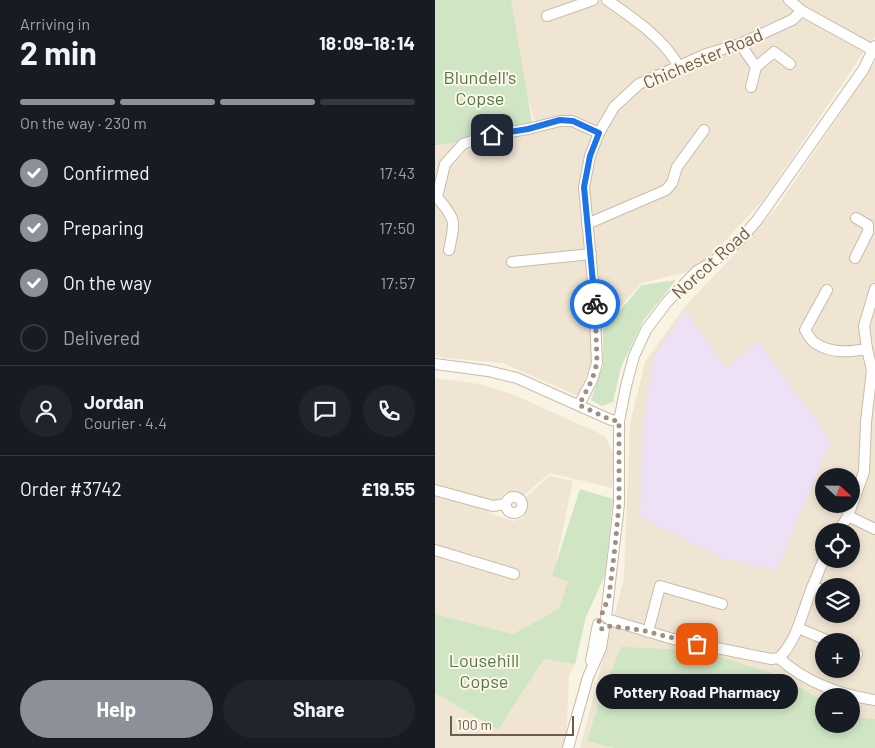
<!DOCTYPE html>
<meta charset="utf-8">
<style>
body{margin:0;font-family:Barlow,sans-serif;background:#20242c;color:#f1f3f6;height:100vh;display:flex;flex-direction:column;font-size:19px;white-space:nowrap}
*{box-sizing:border-box;margin:0}
p{font-size:16px;color:#9ea1a6}
.icon{flex:none;width:28px;height:28px;fill:none;stroke:currentColor;stroke-width:2;stroke-linecap:round;stroke-linejoin:round}
.map{position:relative;flex:1;overflow:hidden}
.panel{display:flex;flex-direction:column;background:#171b24;width:435px}
.panel>*{flex:none}
.needle{width:32px;rotate:112deg}
.controls{position:absolute;left:380px;top:468px;display:grid;gap:10px}
.controls a{display:grid;place-items:center;width:45px;height:45px;border-radius:50%;background:#171b24;box-shadow:0 2px 8px #0003;font-size:25px}
.scale{position:absolute;left:15px;bottom:12px;width:124px;box-sizing:border-box;padding-left:5px;border:2px solid #6e5b4c;border-top:0;font-size:14px;line-height:18px;white-space:nowrap;color:#6e5b4c;-webkit-text-stroke:4px #fdf7e9;paint-order:stroke}
.pin{position:absolute;display:grid;place-items:center;width:42px;height:42px;color:#fff;margin:-21px;border-radius:10px;box-shadow:0 2px 8px #0006}
.courier{position:absolute;display:grid;place-items:center;width:50px;height:50px;margin:-25px;border:4px solid #1a73e8;border-radius:50%;background:#fff;color:#222;box-shadow:0 1px 6px #0007}
.bubble{position:absolute;height:35px;border-radius:18px;background:#171b24;box-shadow:0 2px 8px #0003;font-size:16px;font-weight:700;line-height:35px;text-align:center}
.head em{font-style:normal;font-weight:700}
.head div{display:flex;flex-direction:column-reverse}
.head{display:flex;align-items:center;justify-content:space-between;height:85px;padding:0 20px}
h1{font-size:32px;font-weight:700;line-height:38px}
.bar{display:grid;grid-template-columns:repeat(4,1fr);gap:8px 5px;align-content:center;height:60px;padding:0 20px}
.bar i{height:6px;border-radius:4px;background:#363941}
.bar .selected{background:#8c9099}
.bar p{grid-column:span 4}
.line{display:flex;align-items:center;gap:12px;padding:0 20px;border-top:1px solid #363941}
.line div{flex:1}
.round{display:grid;place-items:center;flex:none;width:52px;height:52px;border-radius:26px;background:#20242c}
ol{padding:0 20px;list-style:none}
li{display:flex;align-items:center;gap:15px;height:55px}
li p{margin-inline-start:auto}
li .icon{padding:5px;border-radius:50%;background:#8c9099;color:#fff;stroke-width:4}
li:last-child{color:#9ea1a6}
li i{width:28px;height:28px;border:2px solid #363941;border-radius:50%}
.primary-button{display:flex;gap:10px;margin-top:auto;padding:10px 20px}
.primary-button a{flex:1;height:58px;border-radius:30px;background:#8c9099;color:#fff;font-size:20px;font-weight:700;line-height:58px;text-align:center}
.primary-button a+a{background:#20242c;color:#f1f3f6}
main{display:flex;flex:1;min-height:0}
.map>svg:first-child{display:block}
.residential{fill:#f0e5d3;fill-rule:evenodd}
.education{fill:#efe1f5}
.green{fill:#cfe5c4}
.lines{fill:none;stroke-linecap:round;stroke-linejoin:round}
.minor-casing{stroke:#c9bbab;stroke-width:12}
.minor{stroke:#fff;stroke-width:10}
.done{stroke:#9f9081;stroke-width:5;stroke-dasharray:0 9}
.route{stroke:#1a73e8;stroke-width:6}
.labels{text-anchor:middle;stroke-width:4;stroke-linejoin:round;paint-order:stroke}
.street-label{font-size:18px;fill:#6e5b4c;stroke:#fdf7e9}
.park-label{font-size:18px;fill:#547949;stroke:#fdf7e9}
</style>
<main>
<section class="panel">
<div class="head"><div><h1>2 min</h1><p>Arriving in</p></div><em>18:09–18:14</em></div>
<div class="bar"><i class="selected"></i><i class="selected"></i><i class="selected"></i><i></i><p>On the way · 230 m</p></div>
<ol>
<li><svg class="icon" aria-label="check" viewBox="0 0 24 24"><path d="M5 12l5 5 9-10"/></svg>Confirmed<p>17:43</p></li>
<li><svg class="icon" aria-label="check" viewBox="0 0 24 24"><path d="M5 12l5 5 9-10"/></svg>Preparing<p>17:50</p></li>
<li><svg class="icon" aria-label="check" viewBox="0 0 24 24"><path d="M5 12l5 5 9-10"/></svg>On the way<p>17:57</p></li>
<li><i></i>Delivered</li>
</ol>
<div class="line" style="height:90px"><a class="round"><svg class="icon" aria-label="person" viewBox="0 0 24 24"><circle cx="12" cy="8" r="4"/><path d="M4 21q1-7 8-7t8 7"/></svg></a><div><b>Jordan</b><p>Courier · 4.4</p></div><a class="round"><svg class="icon" aria-label="chat" viewBox="0 0 24 24"><path d="M4 5h16v11H9l-5 4z"/></svg></a><a class="round"><svg class="icon" aria-label="phone" viewBox="0 0 24 24"><path d="M5 4h4l2 5-3 2q2 4 5 5l2-3 5 2v4C11 20 4 13 5 4z"/></svg></a></div>
<div class="line" style="height:65px"><div>Order #3742</div><b>£19.55</b></div>
<div class="primary-button"><a>Help</a><a>Share</a></div>
</section>
<div class="map">
<svg width="440" height="748" viewBox="0 0 440 748">
<rect width="100%" height="100%" fill="#f9f3e4"/>
<g class="residential">
<polygon points="66,0 440,0 440,36 329,199 281,251 252,272 207,283 168,324 155,366 143,396 68,363 11,358 0,356 0,147 22,142 8,157 5,165 16,167 30,152 52,141 118,128 120,118 100,122 72,28"/>
<path d="M440,62V748H145L189,578L195,424L210,362L251,305L297,257L342,207ZM389,476H416V504H389ZM389,531H416V559H389ZM389,586H416V614H389ZM389,641H416V669H389ZM389,696H416V724H389Z"/>
<polygon points="0,378 44,384 77,394 170,436 179,455 177,488 115,473 89,495 81,491 69,493 63,501 55,500 54,513 79,521 88,518 92,510 91,497 114,476 138,481 118,576 133,581 125,609 78,634 0,614"/>
<polygon points="109,659 140,664 134,675 131,748 0,748 0,693 63,730"/>
</g>
<polygon class="education" points="250,310 291,368 323,342 396,441 341,570 289,559 205,517 208,426 219,358"/>
<g class="green">
<polygon points="0,0 76,0 97,122 22,142 0,146"/>
<polygon points="241,280 208,321 186,367 178,402 167,406 156,400 168,366 168,330 207,285"/>
<polygon points="145,489 178,499 170,575 151,617 140,664 109,659 63,730 0,693 0,614 78,634 124,609 133,581 117,576"/>
<polygon points="186,647 263,650 343,675 389,702 389,724 416,724 416,717 440,719 440,748 180,748 152,741 165,699"/>
</g>
<g class="lines">
<g class="minor-casing">
<g id="minor">
<path d="M172,0C198,18 228,38 243,65"/>
<polyline points="354,0 367,11 438,50"/>
<polyline points="112,16 158,0"/>
<polyline points="305,44 321,67 339,52 355,64"/>
<polyline points="316,87 321,67"/>
<path d="M2,197C22,221 20,221 14,250"/>
<polyline points="0,198 2,197 10,164 28,144 57,135 93,129 125,121 137,121 164,133"/>
<polyline points="152,224 231,190 237,183 242,167 269,130"/>
<polyline points="420,258 433,232 433,225 421,218"/>
<polyline points="77,262 156,254"/>
<path d="M392,290L370,330C373,334 376,341 380,343C397,354 414,352 432,349"/>
<polyline points="0,364 53,371 82,378 176,420 184,421"/>
<polyline points="144,405 157,380 162,363 159,292 149,187 155,156 164,133 179,107 204,84 271,54 305,44 357,20 367,11"/>
<polyline points="0,490 58,506 71,504"/>
<circle cx="79" cy="505" r="8"/>
<polyline points="413,516 440,529"/>
<polyline points="404,531 413,516 429,472 431,422 437,370 432,349 429,326 440,289"/>
<polyline points="0,550 79,574"/>
<polyline points="377,587 389,590"/>
<polyline points="171,617 184,504 184,421 191,386 199,356 211,330 232,302 262,271 279,261 306,239 323,219 428,70 440,46"/>
<path d="M175,620L238,639L336,659L344,658C370,682 406,695 440,700"/>
<polyline points="363,628 394,641"/>
<polyline points="213,632 225,586 287,604"/>
<polyline points="416,651 422,654"/>
<path d="M344,658C363,639 367,612 377,588C381,578 385,568 389,559"/>
<polyline points="156,661 163,624"/>
<polyline points="133,748 153,677 166,648 169,629"/>
</g>
</g>
<use href="#minor" class="minor"/>
</g>
<g class="lines">
<polyline class="done" points="160,304 162,363 157,380 144,405 176,420 184,421 184,504 180,547 174,596 163,624 167,629 171,629 175,626 206,630 262,644"/>
<polyline class="route" points="57,135 93,129 125,120 138,121 164,133 155,156 149,187 160,304"/>
</g>
<g class="labels">
<g class="street-label">
<text transform="translate(268 59) rotate(-23)" y="6">Chichester Road</text>
<text transform="translate(276 263) rotate(-42)" y="6">Norcot Road</text>
</g>
<g class="park-label">
<text x="45" y="84">Blundell's<tspan x="45" dy="21">Copse</tspan></text>
<text x="49" y="667">Lousehill<tspan x="49" dy="21">Copse</tspan></text>
</g>
</g>
</svg>
<div class="controls">
<a><svg class="needle" viewBox="-14 -14 28 28"><path d="M0-13l5 13h-10z" fill="#e53935"/><path d="M0 13l5-13h-10z" fill="#9ea1a6"/></svg></a>
<a><svg class="icon" aria-label="locate" viewBox="0 0 24 24"><circle cx="12" cy="12" r="6"/><path d="M12 2v4M12 18v4M2 12h4M18 12h4"/></svg></a>
<a><svg class="icon" aria-label="layers" viewBox="0 0 24 24"><path d="M12 4l9 5-9 5-9-5zM3 14l9 5 9-5"/></svg></a>
<a>+</a>
<a>−</a>
</div>
<div class="scale">100 m</div>
<div class="pin" style="left:262px;top:644px;background:#ea580c"><svg class="icon" aria-label="bag" viewBox="0 0 24 24"><path d="M5 8h14l-1 12H6zM9 8a3 3 0 0 1 6 0"/></svg></div>
<div class="pin" style="left:57px;top:135px;background:#1f2937"><svg class="icon" aria-label="home" viewBox="0 0 24 24"><path d="M3 11l9-7 9 7M6 9v11h12V9"/></svg></div>
<div class="courier" style="left:160px;top:304px"><svg class="icon" aria-label="bike" viewBox="0 0 24 24"><circle cx="6" cy="16" r="4"/><circle cx="18" cy="16" r="4"/><path d="M6 16l4-8h5l3 8M10 8l3 8H6M13 5h3"/></svg></div>
<div class="bubble" style="left:161px;top:674px;width:202px">Pottery Road Pharmacy</div>
</div>
</main>
